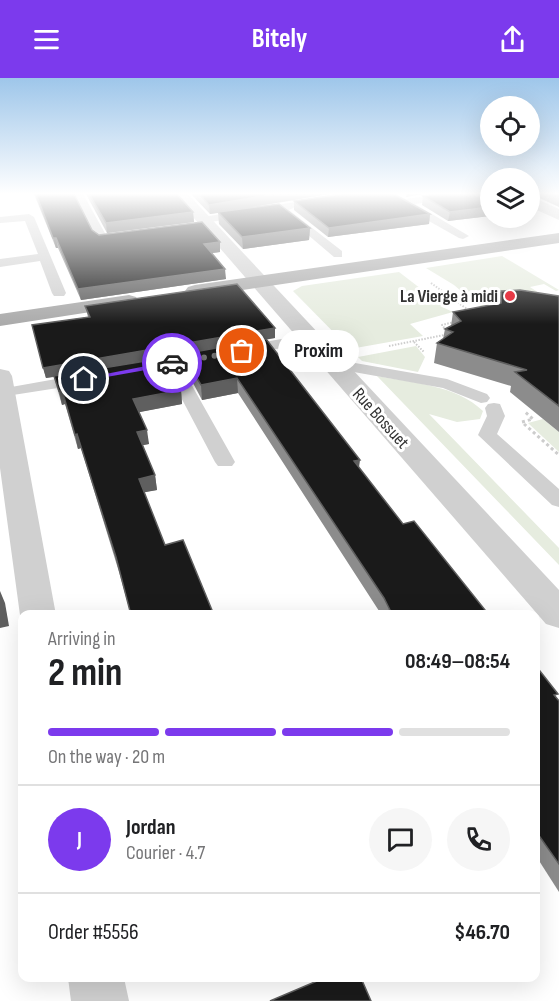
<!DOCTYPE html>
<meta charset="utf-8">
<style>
body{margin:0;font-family:"Sofia Sans Condensed",sans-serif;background:#f6f6f6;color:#202124;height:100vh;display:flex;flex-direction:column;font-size:22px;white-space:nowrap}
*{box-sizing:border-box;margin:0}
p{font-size:20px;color:#757577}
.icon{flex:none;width:33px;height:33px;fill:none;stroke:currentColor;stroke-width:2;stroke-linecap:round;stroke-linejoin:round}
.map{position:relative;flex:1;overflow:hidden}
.sheet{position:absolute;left:18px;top:532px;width:522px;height:372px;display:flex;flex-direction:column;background:#fff;border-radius:12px;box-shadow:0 6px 24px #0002}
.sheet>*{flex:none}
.buttons{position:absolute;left:480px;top:18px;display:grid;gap:12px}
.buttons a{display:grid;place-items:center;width:60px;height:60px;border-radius:50%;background:#fff;box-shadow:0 6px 24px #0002;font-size:30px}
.pin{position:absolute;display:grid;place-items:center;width:51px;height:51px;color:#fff;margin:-26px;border:3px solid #fff;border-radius:50%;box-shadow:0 2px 6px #0007}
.courier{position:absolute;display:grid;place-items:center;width:60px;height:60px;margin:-30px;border:4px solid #7c3aed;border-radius:50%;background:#fff;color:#222;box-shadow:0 2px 8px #0007}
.bubble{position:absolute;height:42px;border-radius:21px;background:#fff;box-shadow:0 6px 24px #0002;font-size:20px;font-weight:700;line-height:42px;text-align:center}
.head em{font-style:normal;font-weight:700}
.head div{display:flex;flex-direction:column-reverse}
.head{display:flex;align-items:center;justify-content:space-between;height:102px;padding:0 30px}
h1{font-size:39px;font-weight:700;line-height:45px}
.bar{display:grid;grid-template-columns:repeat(4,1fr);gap:9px 6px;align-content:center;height:72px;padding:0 30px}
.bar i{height:8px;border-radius:4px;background:#e0e0e0}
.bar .current{background:#7c3aed}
.bar p{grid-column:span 4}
.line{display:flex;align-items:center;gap:15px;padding:0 30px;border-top:2px solid #e0e0e0}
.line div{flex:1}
.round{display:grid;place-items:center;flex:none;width:63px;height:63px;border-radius:32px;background:#f6f6f6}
header{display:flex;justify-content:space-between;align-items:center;height:78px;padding:0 30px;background:#7c3aed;color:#fff;font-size:27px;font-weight:700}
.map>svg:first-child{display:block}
.green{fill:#e6ecdf}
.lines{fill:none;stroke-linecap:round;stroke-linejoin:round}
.path-far1{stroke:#cdcdcd;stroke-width:2;stroke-dasharray:1.5 1.5;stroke-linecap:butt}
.path{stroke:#cdcdcd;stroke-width:3;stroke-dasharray:3 3;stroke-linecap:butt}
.service{fill:#d0d0d0;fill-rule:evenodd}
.minor{fill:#d0d0d0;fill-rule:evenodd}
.tertiary{fill:#d0d0d0;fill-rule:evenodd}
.primary{fill:#ababab;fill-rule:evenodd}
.wall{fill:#8c8c8c}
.shaded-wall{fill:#5f5f5f}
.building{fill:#1a1a1a;stroke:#5f5f5f;stroke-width:1.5}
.route{fill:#7c3aed}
.done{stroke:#7a7a7a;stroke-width:6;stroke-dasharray:0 10.8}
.poi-dot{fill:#e63946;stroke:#fff;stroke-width:2}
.labels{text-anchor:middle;stroke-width:6;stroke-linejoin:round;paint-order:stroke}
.far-poi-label{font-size:18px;font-weight:bold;fill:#333;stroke:#fff;text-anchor:end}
.far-street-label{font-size:18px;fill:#333;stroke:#fff}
</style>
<header><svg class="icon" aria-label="menu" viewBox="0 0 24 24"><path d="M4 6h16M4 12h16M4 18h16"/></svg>Bitely<svg class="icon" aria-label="share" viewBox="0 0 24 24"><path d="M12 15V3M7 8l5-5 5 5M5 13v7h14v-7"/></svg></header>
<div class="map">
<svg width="559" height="923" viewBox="0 0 559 923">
<rect width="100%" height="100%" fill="#fff"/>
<g class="green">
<polygon points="502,178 559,212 556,213 544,206 530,209 550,222 486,232 477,225 478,224 471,221 500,222 501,215 497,215 497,221 468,219 454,207 426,190"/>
<polygon points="399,194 442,227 440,228 453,234 410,246 423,258 350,271 293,213 302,208"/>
<polygon points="416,268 425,279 418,294 362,283 358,279"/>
<path d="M377,298C413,305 456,307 483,333L480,341L457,344L429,336L559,470V487Z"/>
<polygon points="543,341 559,354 559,374 528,345"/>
</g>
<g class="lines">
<g class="path-far1">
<polyline points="431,205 471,234"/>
<polyline points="455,223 472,220 502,221"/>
<polyline points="414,264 424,274"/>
<polyline points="389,268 449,256 442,247 454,244"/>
</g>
<g class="path">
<polyline points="522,344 533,341 524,333"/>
<polyline points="524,346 559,377"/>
</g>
<g class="service">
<polygon points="73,116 83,116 106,157 126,155 132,158 130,160 98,163"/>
<polygon points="344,116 375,116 370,119 295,129 289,132 342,173 342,179 334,179 281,134 203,145 197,142 203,139"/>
<polygon points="381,116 395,116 406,121 439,116 469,116 464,119 415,126 469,158 463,161 459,160"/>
<polygon points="29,136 34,139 66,215 64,218 54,218 52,215 40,183 0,189 0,181 38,176 25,143 0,145 0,139"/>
<polygon points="310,256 315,258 318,261 315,264 181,288 235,384 232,388 218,388 215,384 166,291 137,296 129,291 137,286"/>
<polygon points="332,281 447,301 487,316 490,320 487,324 481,325 443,310 326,289 324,286"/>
<polygon points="84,296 90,297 92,301 90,305 0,319 0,311"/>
<polygon points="494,325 500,326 505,338 497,356 559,411 559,429 552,427 478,357 487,338 485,330 488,326"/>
</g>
<g class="minor">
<polygon points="173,116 188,116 559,512 559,550 546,546"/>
<polygon points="530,118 559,131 559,142 530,129"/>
</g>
<g class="tertiary">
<polygon points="0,291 9,293 12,298 56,537 22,537 22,542 20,537 0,390"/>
<polygon points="68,900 124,900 129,923 71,923"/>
</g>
<g class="primary">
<polygon points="559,155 559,165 195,219 188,217 185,213 188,209 195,207"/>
<polygon points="129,217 136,219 139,223 136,227 0,248 0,236"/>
</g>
</g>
<g class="wall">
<polygon points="34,116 74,116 92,152 99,157 220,174 212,175 226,201 81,222 58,170 56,170"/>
<polygon points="86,116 177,116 193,134 194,144 107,155"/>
<polygon points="191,116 329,116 225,134 310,150 309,162 243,171 219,146 218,135 210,136"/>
<polygon points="490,116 490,138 448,143 422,127 423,118"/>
<polygon points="531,116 559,116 559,129"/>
<polygon points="294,123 430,136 429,146 328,159 294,132"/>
<polygon points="501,213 559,218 559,354 510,314 511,308 434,285 437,265 443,261 445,251 451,248 453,234 499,226"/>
<polygon points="85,228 275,260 266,261 359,390 403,446 489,537 381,537 381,536 238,315 202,322 185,290 183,276 83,294 181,312 182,326 139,334 149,366 142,367 155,397 157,412 144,414 165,467 214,537 131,537 119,494 81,370 78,371 65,326 62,327 54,299 46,300 32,247 88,239"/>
<polygon points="536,588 559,623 559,814 536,778"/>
</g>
<g class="shaded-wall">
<polygon points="275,116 329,116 210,136 209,127"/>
<polygon points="407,116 422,116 406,119"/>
<polygon points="534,123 532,132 530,132 530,124"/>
<polygon points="490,129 490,138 448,143 450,134"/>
<polygon points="193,134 194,144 107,155 106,145"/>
<polygon points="430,136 429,146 328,159 329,150"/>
<polygon points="310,150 309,162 243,171 242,159"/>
<polygon points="53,160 56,160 58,170 56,170"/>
<polygon points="220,164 220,174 205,176 204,166"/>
<polygon points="225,191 226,201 81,222 78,211"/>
<polygon points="275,250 275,260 46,300 43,290"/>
<polygon points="237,300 238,315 202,322 201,307"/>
<polygon points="62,312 65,326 62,327 59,313"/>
<polygon points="181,312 182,326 135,335 133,321"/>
<polygon points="147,352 149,366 139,368 137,354"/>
<polygon points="77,356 81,370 78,371 75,357"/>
<polygon points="360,382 358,397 354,383"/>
<polygon points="155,397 157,412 141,415 139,401"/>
<polygon points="0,513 5,525 9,548 0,550"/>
<polygon points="540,759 536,767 536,761"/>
</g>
<g class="building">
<polygon points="36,116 74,116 92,152 99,157 202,144 220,164 204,166 225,191 78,211 56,160 53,160"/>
<polygon points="89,116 177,116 193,134 106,145"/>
<polygon points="199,116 275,116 209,127"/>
<polygon points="342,116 394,116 430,136 329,150 294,123"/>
<polygon points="437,116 490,116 490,129 450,134 423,118"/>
<polygon points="279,126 310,150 242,159 218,134"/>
<polygon points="237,206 275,250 43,290 32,247 90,239 85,228"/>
<polygon points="520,212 559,218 559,328 515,294 527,292 437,265 453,254 445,251 461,243 453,234 501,225 501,213"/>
<polygon points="266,261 360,382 354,383 403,446 414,443 489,537 383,537 381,535 390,532 384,520 237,300 201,307 183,276"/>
<polygon points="164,280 181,312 133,321 147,352 137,354 155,397 139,401 165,467 183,462 214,537 131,537 116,479 77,356 75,357 62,312 59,313 54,298"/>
<polygon points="536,588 558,616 554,617 559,623 559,786 540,759 536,761"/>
<polygon points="324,900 361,900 371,923 270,923"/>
</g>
<linearGradient id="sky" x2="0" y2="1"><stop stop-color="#9ec6ea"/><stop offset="0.47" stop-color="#fff"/><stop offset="1" stop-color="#fff" stop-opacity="0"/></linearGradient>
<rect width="559" height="246" fill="url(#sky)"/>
<polygon class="route" points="172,283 174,287 84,303 80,301"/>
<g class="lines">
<polyline class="done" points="172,285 242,273"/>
</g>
<circle class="poi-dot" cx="510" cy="218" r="6"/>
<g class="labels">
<g class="far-poi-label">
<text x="498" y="224">La Vierge à midi</text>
</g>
<g class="far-street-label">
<text transform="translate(381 340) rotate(48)" y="6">Rue Bossuet</text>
</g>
</g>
</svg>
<div class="buttons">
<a><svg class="icon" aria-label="locate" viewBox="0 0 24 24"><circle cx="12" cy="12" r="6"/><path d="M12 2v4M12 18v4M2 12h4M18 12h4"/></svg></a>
<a><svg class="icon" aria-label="layers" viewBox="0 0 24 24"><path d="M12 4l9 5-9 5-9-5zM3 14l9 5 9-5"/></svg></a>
</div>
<div class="pin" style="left:242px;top:273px;background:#ea580c"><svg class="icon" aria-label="bag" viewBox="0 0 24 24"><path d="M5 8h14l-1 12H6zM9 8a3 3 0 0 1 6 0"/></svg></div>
<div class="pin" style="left:84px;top:301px;background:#1f2937"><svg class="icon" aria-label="home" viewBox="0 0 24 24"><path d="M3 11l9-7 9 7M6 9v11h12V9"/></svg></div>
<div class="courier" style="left:172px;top:285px"><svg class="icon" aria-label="car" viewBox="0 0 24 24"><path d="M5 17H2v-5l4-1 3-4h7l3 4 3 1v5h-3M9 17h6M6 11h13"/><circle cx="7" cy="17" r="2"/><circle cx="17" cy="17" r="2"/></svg></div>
<div class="bubble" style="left:278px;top:252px;width:81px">Proxim</div>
<section class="sheet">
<div class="head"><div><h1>2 min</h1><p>Arriving in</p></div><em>08:49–08:54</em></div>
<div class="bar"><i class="current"></i><i class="current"></i><i class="current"></i><i></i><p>On the way · 20 m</p></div>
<div class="line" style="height:108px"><b class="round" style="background:#7c3aed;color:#fff">J</b><div><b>Jordan</b><p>Courier · 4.7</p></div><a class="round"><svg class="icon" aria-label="chat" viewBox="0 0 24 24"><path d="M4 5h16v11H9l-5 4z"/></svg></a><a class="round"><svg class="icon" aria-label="phone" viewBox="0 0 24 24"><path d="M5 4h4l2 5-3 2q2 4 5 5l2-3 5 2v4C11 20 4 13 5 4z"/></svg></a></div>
<div class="line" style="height:78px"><div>Order #5556</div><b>$46.70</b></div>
</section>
</div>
